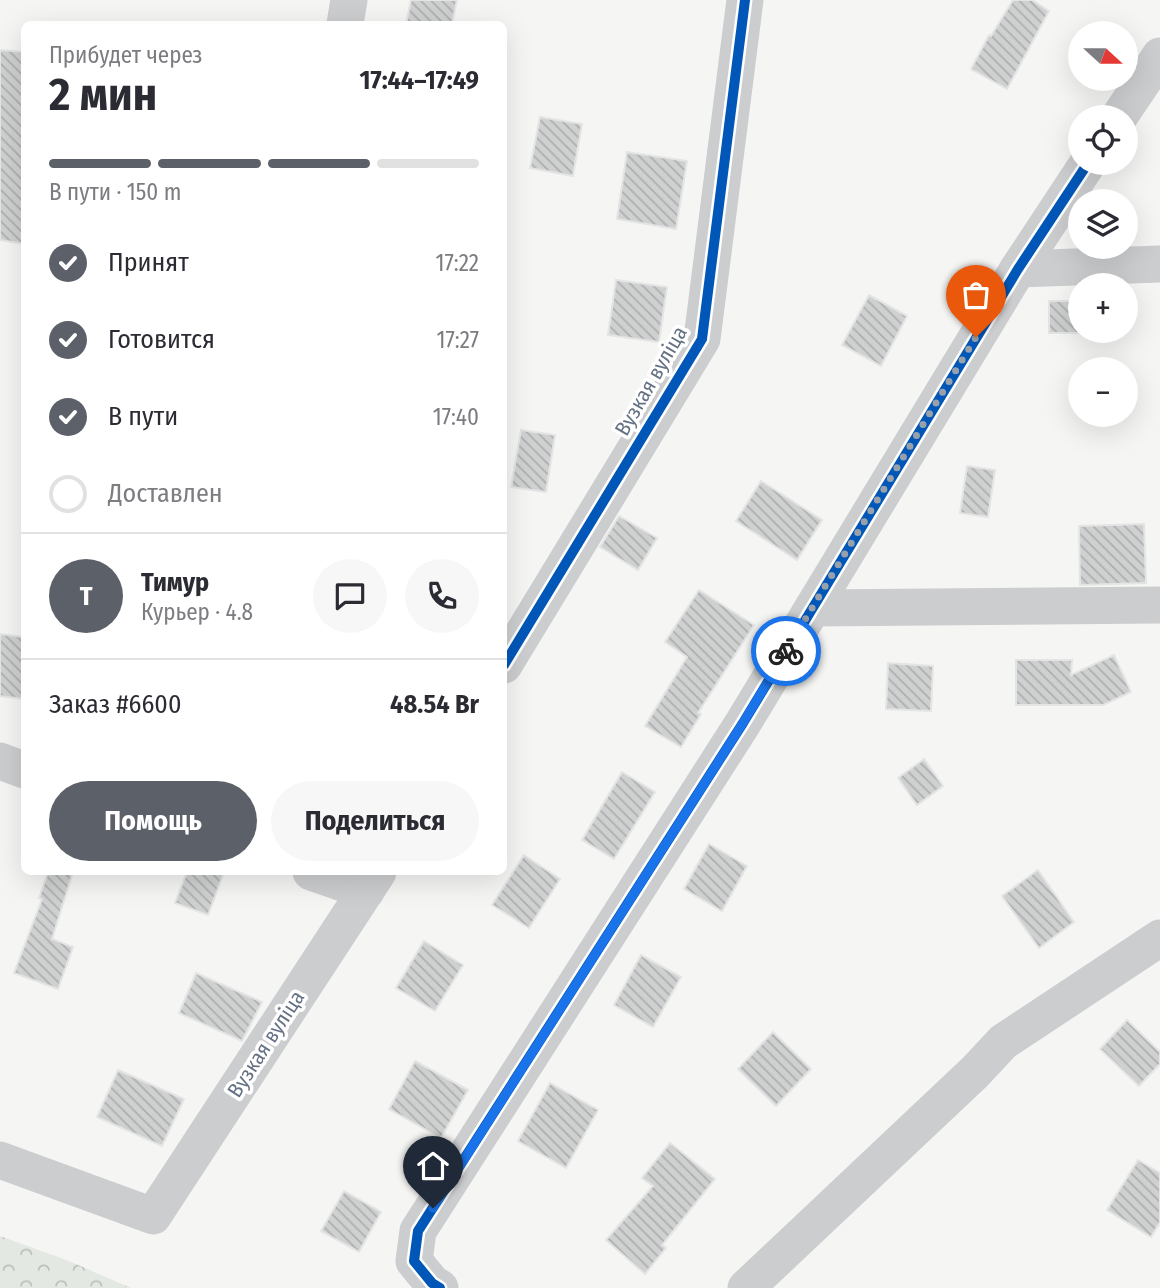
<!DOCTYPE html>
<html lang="ru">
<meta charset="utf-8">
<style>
body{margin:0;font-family:"Fira Sans Condensed",sans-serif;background:#f7f7f7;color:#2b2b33;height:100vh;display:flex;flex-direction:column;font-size:26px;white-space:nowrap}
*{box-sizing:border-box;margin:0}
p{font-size:23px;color:#7c7c81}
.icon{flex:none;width:38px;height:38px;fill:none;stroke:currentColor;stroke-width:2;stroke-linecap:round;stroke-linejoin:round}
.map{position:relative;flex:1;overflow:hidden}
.sheet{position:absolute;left:21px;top:21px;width:486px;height:854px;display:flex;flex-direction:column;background:#fff;border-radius:10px;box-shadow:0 7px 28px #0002}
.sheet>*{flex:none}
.needle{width:46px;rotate:111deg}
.controls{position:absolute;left:1068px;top:21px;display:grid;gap:14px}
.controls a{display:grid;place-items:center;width:70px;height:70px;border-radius:50%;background:#fff;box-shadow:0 7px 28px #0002;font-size:35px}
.pin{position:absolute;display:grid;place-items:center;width:60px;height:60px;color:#fff;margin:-72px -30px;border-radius:50% 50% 50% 0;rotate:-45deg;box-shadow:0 0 7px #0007}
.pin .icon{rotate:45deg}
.courier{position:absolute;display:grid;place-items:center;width:70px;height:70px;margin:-35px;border:5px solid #1a73e8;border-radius:50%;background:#fff;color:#222;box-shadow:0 2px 9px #0007}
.summary em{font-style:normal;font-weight:700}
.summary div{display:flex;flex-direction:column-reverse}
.summary{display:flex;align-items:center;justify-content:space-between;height:119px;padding:0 28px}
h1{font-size:46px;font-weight:700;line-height:52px}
.bar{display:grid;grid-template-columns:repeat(4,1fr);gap:10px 7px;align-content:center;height:84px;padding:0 28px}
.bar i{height:9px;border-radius:5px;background:#e1e1e2}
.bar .current{background:#5c6069}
.bar p{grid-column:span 4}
.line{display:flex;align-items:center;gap:18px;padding:0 28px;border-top:2px solid #e1e1e2}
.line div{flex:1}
.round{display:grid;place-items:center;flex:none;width:74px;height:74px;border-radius:37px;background:#f7f7f7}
ol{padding:0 28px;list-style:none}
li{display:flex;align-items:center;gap:21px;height:77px}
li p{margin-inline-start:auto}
li .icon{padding:7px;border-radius:50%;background:#5c6069;color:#fff;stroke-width:4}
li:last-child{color:#7c7c81}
li i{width:38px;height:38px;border:4px solid #e1e1e2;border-radius:50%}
.primary-button{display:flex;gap:14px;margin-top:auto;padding:14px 28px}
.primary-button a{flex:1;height:80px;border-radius:42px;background:#5c6069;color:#fff;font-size:28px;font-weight:700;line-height:80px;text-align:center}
.primary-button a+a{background:#f7f7f7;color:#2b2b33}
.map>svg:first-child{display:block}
.forest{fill:url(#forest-crowns)}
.building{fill:url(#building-back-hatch);stroke:#e4e4e4;stroke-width:2}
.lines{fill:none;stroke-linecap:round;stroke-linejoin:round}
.minor{stroke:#cccdcf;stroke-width:37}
.cycleway-casing{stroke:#fff;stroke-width:15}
.cycleway{stroke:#0057b8;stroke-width:10}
.done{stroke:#97a0ab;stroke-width:7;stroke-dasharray:0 12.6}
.route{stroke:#1a73e8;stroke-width:9}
.labels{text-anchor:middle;stroke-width:7;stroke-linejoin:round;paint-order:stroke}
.street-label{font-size:21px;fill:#657284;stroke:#fff}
</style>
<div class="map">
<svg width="1160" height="1288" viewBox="0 0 1160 1288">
<defs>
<pattern id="forest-crowns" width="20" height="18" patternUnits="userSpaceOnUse" patternTransform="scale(1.75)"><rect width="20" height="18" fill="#e4e8e2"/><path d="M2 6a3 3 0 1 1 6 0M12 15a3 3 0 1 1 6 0" fill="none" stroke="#bcc0bd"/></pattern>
<pattern id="building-back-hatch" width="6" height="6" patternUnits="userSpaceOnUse" patternTransform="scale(1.75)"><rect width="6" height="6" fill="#cfd1d1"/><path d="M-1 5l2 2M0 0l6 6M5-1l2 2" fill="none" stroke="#acaeaf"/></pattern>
</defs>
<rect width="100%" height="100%" fill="#f5f5f4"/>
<polygon class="forest" points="0,1236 69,1261 131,1288 0,1288"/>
<g class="building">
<polygon points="411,0 457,0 452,24 406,24"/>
<polygon points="1013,0 1032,0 1049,11 1007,89 971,69 989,35 991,36"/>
<polygon points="0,50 24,52 24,244 0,240"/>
<polygon points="540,117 582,124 573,176 530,168"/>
<polygon points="627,152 687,161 676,229 617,219"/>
<polygon points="616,280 667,287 659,342 608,335"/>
<polygon points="869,295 907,316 881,366 842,345"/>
<rect x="1049" y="301" width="31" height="32"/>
<polygon points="521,430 555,435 546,492 511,487"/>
<polygon points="967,466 995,470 988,517 960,513"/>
<polygon points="761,481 822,520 797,560 736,521"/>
<polygon points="619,516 657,538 638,570 600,547"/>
<polygon points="1144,524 1146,583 1080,585 1079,526"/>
<polygon points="699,590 754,625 698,713 701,714 681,747 645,726 687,657 665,642"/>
<polygon points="0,634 24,637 24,699 0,696"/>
<polygon points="1114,655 1131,692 1103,705 1016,705 1016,660 1072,660 1071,675"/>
<polygon points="888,663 933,666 931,711 886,709"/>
<polygon points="924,759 943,786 917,805 898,778"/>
<polygon points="622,772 655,792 614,859 582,840"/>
<polygon points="709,844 747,866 722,911 684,889"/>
<polygon points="524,855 560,879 529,928 492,905"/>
<polygon points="1038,870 1074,922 1039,948 1002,896"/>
<polygon points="48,872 73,872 52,939 73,947 58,989 14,973 42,899 39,898"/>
<polygon points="187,872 224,872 208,915 175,903"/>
<polygon points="424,941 463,965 435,1011 396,988"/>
<polygon points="641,955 681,977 653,1027 614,1005"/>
<polygon points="196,973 262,1002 242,1041 179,1013"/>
<polygon points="1127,1020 1160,1052 1160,1064 1139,1086 1100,1049"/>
<polygon points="773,1032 811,1069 776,1106 738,1069"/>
<polygon points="415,1061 468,1090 441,1138 389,1109"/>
<polygon points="118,1070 184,1099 162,1146 97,1117"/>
<polygon points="550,1083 598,1110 566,1168 518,1141"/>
<polygon points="670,1143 715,1179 662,1245 666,1248 645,1274 606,1240 653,1186 642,1178"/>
<polygon points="1138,1160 1160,1173 1160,1222 1151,1237 1107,1210"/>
<polygon points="344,1191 381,1212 359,1252 321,1231"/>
</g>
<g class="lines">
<g class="minor">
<polyline points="345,24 349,0"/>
<polyline points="1119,117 1160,56"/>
<polyline points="1018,269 1160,264"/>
<polyline points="813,608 1160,605"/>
<polyline points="504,665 702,339 745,0"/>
<polyline points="0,761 24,770"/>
<polyline points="311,872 366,891"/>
<polyline points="0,1160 153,1216 378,872"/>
<polyline points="440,1288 432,1283 414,1261 418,1231 743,723 1018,269 1088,163"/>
<polyline points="746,1288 975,1072 1003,1042 1160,938"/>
</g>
<g class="cycleway-casing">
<g id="cycleway">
<polyline points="504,665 702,339 745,0"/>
<polyline points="440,1288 432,1283 414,1261 418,1231 743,723 1018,269 1088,163"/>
</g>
</g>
<use href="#cycleway" class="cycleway"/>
</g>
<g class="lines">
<polyline class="done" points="786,651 976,337"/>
<polyline class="route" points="433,1208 743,723 786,651"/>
</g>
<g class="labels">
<g class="street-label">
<text transform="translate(651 381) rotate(-60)" y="7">Вузкая вуліца</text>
<text transform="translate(266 1044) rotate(-57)" y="7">Вузкая вуліца</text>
</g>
</g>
</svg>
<div class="controls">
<a><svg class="needle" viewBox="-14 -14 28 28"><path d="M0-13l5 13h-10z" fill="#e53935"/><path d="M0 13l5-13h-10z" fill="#7c7c81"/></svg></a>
<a><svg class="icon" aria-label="locate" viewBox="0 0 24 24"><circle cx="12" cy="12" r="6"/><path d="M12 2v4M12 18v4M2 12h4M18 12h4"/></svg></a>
<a><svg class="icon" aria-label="layers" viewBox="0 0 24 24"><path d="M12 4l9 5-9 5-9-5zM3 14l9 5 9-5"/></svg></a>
<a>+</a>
<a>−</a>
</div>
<div class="pin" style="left:976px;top:337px;background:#ea580c"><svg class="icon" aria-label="bag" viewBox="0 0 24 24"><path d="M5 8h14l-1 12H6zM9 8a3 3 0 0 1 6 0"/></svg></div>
<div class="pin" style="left:433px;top:1208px;background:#1f2937"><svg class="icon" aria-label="home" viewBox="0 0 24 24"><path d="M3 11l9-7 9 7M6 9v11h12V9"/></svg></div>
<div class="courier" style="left:786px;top:651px"><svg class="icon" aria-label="bike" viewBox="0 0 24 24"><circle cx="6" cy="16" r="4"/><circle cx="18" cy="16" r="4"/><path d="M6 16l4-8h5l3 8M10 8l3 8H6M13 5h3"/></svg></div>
<section class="sheet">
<div class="summary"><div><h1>2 мин</h1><p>Прибудет через</p></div><em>17:44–17:49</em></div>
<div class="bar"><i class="current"></i><i class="current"></i><i class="current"></i><i></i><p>В пути · 150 m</p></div>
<ol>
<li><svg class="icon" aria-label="check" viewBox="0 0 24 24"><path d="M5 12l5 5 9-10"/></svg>Принят<p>17:22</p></li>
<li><svg class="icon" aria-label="check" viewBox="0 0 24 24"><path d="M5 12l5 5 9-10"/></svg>Готовится<p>17:27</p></li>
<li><svg class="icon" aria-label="check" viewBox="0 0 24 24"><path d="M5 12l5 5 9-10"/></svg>В пути<p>17:40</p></li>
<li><i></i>Доставлен</li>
</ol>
<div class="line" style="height:126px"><b class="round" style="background:#5c6069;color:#fff">Т</b><div><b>Тимур</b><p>Курьер · 4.8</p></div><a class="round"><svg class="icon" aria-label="chat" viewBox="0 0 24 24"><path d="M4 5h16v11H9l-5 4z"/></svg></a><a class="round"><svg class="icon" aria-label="phone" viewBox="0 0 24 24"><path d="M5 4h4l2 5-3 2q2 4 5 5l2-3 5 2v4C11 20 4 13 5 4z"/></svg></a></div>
<div class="line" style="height:91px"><div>Заказ #6600</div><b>48.54 Br</b></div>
<div class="primary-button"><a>Помощь</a><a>Поделиться</a></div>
</section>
</div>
